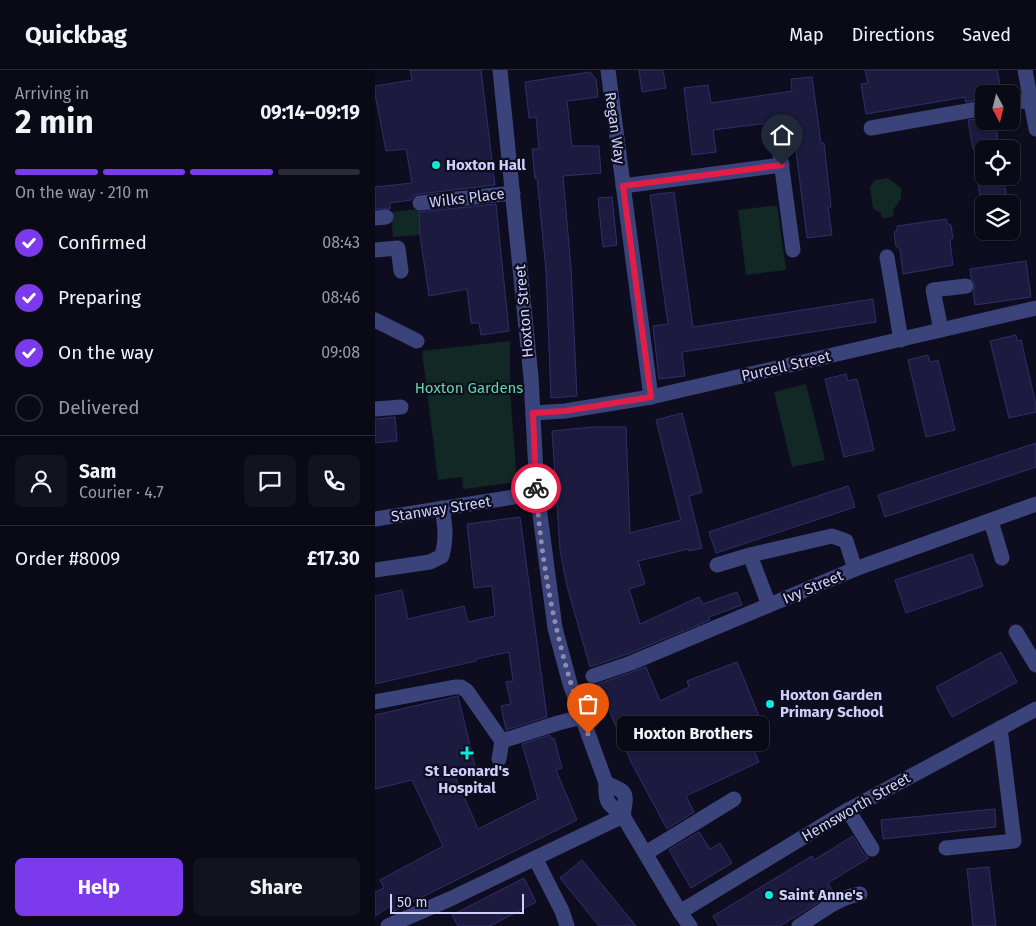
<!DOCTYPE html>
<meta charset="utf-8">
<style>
body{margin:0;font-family:"Fira Sans",sans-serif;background:#131320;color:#f1f3f6;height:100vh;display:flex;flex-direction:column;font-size:19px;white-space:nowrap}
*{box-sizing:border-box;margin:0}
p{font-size:16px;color:#999aa1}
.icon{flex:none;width:28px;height:28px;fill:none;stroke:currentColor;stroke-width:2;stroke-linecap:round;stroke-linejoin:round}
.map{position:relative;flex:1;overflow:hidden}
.sheet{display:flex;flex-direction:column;background:#0a0a17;width:375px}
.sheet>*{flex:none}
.needle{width:32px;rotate:173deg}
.fabs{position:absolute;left:600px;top:15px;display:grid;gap:10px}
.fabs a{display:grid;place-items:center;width:45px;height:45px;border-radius:8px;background:#0a0a17;box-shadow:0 1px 4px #0004,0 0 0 1px #2a2b36;font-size:25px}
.scale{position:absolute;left:15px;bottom:12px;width:134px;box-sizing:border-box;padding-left:5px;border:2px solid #ced0fc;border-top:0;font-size:14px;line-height:18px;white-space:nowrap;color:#ced0fc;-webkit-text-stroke:4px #0e0d1f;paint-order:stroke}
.pin{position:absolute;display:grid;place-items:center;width:42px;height:42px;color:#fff;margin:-51px -21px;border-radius:50% 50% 50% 0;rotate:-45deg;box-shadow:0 0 5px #0007}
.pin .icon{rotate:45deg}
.courier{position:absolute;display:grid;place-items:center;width:50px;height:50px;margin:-25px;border:4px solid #e11d48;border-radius:50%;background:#fff;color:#222;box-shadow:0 1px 6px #0007}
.bubble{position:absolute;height:35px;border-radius:8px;background:#0a0a17;box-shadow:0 1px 4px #0004,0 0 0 1px #2a2b36;font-size:16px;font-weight:700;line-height:35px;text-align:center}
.summary em{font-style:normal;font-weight:700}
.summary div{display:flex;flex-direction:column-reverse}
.summary{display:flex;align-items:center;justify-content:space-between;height:85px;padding:0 15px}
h1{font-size:32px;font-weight:700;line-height:38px}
.bar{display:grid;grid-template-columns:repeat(4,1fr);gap:8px 5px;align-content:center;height:60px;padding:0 15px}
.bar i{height:6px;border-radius:4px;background:#2a2b36}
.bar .current{background:#7c3aed}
.bar p{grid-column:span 4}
.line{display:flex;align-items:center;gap:12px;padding:0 15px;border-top:1px solid #2a2b36}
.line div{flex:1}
.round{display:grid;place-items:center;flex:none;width:52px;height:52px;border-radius:8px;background:#131320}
ol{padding:0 15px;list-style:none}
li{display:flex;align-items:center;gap:15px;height:55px}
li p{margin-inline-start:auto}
li .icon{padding:5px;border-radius:50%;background:#7c3aed;color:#fff;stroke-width:4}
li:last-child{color:#999aa1}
li i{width:28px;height:28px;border:2px solid #2a2b36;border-radius:50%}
.button{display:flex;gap:10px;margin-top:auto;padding:10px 15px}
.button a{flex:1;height:58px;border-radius:8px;background:#7c3aed;color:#fff;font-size:20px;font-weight:700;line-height:58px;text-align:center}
.button a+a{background:#131320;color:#f1f3f6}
header{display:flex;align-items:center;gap:30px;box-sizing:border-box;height:70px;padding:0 25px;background:#0a0a17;border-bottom:1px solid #2a2b36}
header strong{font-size:24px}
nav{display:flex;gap:28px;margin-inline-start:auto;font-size:18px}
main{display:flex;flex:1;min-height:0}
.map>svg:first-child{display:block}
.green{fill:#112824}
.building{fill:#1c1b3f;stroke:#302e69}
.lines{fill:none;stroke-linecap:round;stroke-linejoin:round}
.minor{stroke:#3b437b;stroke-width:15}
.done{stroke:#8b8caf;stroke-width:5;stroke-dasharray:0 9}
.route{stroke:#e11d48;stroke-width:6}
.poi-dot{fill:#0ceadb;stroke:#0e0d1f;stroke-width:2}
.labels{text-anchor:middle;stroke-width:4.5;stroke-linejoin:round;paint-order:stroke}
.street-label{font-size:15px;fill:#ced0fc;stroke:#0e0d1f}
.poi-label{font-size:15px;font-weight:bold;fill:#ced0fc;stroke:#0e0d1f;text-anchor:start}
.park-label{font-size:15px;fill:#5ed8a5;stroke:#0e0d1f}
</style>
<header>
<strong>Quickbag</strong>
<nav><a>Map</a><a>Directions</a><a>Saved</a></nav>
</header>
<main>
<section class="sheet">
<div class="summary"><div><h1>2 min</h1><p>Arriving in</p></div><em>09:14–09:19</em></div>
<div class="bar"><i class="current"></i><i class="current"></i><i class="current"></i><i></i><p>On the way · 210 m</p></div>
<ol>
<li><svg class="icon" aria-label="check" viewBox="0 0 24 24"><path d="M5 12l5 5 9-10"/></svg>Confirmed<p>08:43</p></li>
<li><svg class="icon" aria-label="check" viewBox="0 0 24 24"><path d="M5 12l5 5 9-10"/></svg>Preparing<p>08:46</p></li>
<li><svg class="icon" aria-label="check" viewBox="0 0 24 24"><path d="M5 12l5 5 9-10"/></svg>On the way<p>09:08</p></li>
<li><i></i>Delivered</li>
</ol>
<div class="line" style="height:90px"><a class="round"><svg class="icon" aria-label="person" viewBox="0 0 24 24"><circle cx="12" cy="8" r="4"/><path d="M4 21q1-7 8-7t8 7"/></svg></a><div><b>Sam</b><p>Courier · 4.7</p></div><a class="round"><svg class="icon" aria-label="chat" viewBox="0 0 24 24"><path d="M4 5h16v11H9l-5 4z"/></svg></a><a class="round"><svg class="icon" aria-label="phone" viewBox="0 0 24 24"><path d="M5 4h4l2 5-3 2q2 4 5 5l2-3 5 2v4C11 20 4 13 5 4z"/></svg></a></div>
<div class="line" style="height:65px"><div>Order #8009</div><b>£17.30</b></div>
<div class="button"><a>Help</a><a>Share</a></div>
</section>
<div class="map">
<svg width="661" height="856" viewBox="0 0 661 856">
<rect width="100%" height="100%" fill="#0e0d1f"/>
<g class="green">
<polygon points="513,108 526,118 526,129 518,140 519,146 507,149 506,143 498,139 495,117 500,110"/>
<polygon points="402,135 411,200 371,205 363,140"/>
<polygon points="44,139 45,165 18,167 16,142"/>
<polygon points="135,271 135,320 142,412 88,419 87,407 63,410 47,281"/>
<polygon points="431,314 450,390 417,397 399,322"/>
</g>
<g class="building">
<polygon points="35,0 106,0 120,115 44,124 39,126 36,130 15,133 15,139 0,139 0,117 37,113 31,79 11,81 0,24 0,16 37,10"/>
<polygon points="264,0 288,0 291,18 267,22"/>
<polygon points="490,0 622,0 626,20 609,23 609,29 591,32 590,27 491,44 486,14 493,13"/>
<polygon points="215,2 221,9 223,27 192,31 197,76 224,76 226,103 188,106 196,198 202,326 176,328 171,200 162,108 160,109 157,79 164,79 161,47 154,48 150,12"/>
<polygon points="437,7 446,73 449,73 456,137 453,137 457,165 432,168 417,50 338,60 341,82 317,85 309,18 333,15 336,33 417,21 416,9"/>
<polygon points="609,48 609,51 620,51 624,79 598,79 593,50"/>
<polygon points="602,106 628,106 633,134 606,134"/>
<polygon points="299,122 318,257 498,229 501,252 307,282 310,306 284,309 278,256 293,254 275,125"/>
<polygon points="237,127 242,175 228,177 223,128"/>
<polygon points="121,134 134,261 106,265 104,253 96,253 92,219 54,226 45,165 44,142"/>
<polygon points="571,149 572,153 576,155 578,168 575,171 578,195 528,204 525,179 521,176 519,163 522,160 522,156"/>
<polygon points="651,191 656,227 600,235 598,222 600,214 596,209 595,199"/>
<polygon points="641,265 642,271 646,270 661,335 661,342 634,348 615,271"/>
<polygon points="553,285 555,292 563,290 580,360 551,367 533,290"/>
<polygon points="471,304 473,311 482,309 499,380 469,387 450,309"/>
<polygon points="307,343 327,422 314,426 327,478 314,481 313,479 263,491 270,514 254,519 265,554 324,527 328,534 362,522 367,535 334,547 335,550 253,584 215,597 192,516 185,480 177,361 217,357 251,357 255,463 306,450 281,350"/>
<polygon points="20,347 22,371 0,373 0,349"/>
<polygon points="661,373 661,397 510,447 503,425"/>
<polygon points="473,416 480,437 341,483 334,462"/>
<polygon points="145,447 172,647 131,660 126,636 136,634 131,612 138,611 134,582 101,589 101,591 0,614 0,526 27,520 33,549 89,536 93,552 120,546 117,516 99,518 92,454"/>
<polygon points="597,484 608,516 531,543 520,510"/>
<polygon points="626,582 642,612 577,647 561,617"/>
<polygon points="362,592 394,670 378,678 384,692 311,726 319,742 292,759 256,692 223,614 271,597 285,631 314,617 312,611"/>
<polygon points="83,626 100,696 78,701 103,759 163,729 147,674 175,665 176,669 179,668 187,698 181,700 202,750 19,841 17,835 0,846 0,822 9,818 5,810 68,776 37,710 0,719 0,645"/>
<polygon points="620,739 621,757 508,769 506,750"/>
<polygon points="324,762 335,779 345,773 357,793 316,818 294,780"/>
<polygon points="478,766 489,784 494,788 453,813 459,823 405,856 344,856 338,846 437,786 439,790"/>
<polygon points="207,790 261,856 224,856 185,808"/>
<polygon points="614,797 621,856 598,856 592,799"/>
<polygon points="149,808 161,832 115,856 83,856 77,845"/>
</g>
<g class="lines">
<g class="minor">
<path d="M125,0L156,307L162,422L180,558L195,614L231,713C230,733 233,734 248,746L305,842L315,856"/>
<polyline points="233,0 276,327"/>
<polyline points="650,0 661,59"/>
<polyline points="636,33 656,30"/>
<polyline points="496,58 609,38"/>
<polyline points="404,77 418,180"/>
<polyline points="248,116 407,95"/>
<polyline points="45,133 138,123"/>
<polyline points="0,148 11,147"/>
<polyline points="0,180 23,178 26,201"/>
<polyline points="512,187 526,270"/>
<polyline points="0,250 42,271"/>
<polyline points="566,260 558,220 591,216"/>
<polyline points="0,339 26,337"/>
<polyline points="158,343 190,341 276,327 661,238"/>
<polyline points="0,449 145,426 162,422"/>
<polyline points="616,451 627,488"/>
<polyline points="375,485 394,535"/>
<polyline points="342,495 375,485 457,466 471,471 480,499"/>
<path d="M0,500L55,492L67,486C72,469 70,455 67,438"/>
<polyline points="641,562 661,595"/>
<polyline points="218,606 256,593 480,499 661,434"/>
<polyline points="0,632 80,617 86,617 92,621 127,671 183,653 207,647"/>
<polyline points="124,689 127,671"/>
<path d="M231,713C253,723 252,722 248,746"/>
<polyline points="473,740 497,779"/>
<polyline points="571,778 639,771 625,658"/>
<polyline points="271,783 359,729"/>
<polyline points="160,788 187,841 192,856"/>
<polyline points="305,842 473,740 661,639"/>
<polyline points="13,856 75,829 248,746"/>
<path d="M424,856C443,844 463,827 485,824"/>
</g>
</g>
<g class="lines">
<path class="done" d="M161,418C167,502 183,584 213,664"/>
<polyline class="route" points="161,418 158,343 190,341 276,327 248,116 407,95"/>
</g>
<g class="poi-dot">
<circle cx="61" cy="95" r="5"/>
<circle cx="395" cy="634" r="5"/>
<path d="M89.5 675.5h5v5h5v5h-5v5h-5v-5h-5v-5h5z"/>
<circle cx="394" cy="825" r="5"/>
</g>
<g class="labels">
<g class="street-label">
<text transform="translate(240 58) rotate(82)" y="5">Regan Way</text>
<text transform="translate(92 128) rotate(-7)" y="5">Wilks Place</text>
<text transform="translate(149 241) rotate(-95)" y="5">Hoxton Street</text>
<text transform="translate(411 296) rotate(-13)" y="5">Purcell Street</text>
<text transform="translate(66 439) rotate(-9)" y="5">Stanway Street</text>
<text transform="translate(438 517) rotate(-23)" y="5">Ivy Street</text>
<text transform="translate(481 737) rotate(-30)" y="5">Hemsworth Street</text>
</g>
<g class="poi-label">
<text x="71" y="100">Hoxton Hall</text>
<text x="405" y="630">Hoxton Garden<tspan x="405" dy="17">Primary School</tspan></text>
<text x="92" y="706" text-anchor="middle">St Leonard's<tspan x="92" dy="17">Hospital</tspan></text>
<text x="404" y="830">Saint Anne's</text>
</g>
<g class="park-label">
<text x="94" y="323">Hoxton Gardens</text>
</g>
</g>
</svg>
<div class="fabs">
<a><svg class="needle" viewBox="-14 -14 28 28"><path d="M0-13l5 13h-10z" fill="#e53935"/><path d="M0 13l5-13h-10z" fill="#999aa1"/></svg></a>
<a><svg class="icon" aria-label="locate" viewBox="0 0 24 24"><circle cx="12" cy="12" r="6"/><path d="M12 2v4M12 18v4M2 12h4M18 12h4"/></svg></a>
<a><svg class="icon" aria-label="layers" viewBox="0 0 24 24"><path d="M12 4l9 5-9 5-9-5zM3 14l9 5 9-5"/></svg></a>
</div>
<div class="scale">50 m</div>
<div class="pin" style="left:213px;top:664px;background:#ea580c"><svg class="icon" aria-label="bag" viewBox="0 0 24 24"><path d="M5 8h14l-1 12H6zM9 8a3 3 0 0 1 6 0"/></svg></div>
<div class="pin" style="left:407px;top:95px;background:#1f2937"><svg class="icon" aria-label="home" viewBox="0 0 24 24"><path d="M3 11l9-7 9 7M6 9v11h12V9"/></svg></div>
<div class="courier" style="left:161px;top:418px"><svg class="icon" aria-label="bike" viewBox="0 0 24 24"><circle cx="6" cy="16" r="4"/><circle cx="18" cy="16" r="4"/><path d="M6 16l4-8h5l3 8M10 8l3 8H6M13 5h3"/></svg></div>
<div class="bubble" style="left:242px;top:646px;width:152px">Hoxton Brothers</div>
</div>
</main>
